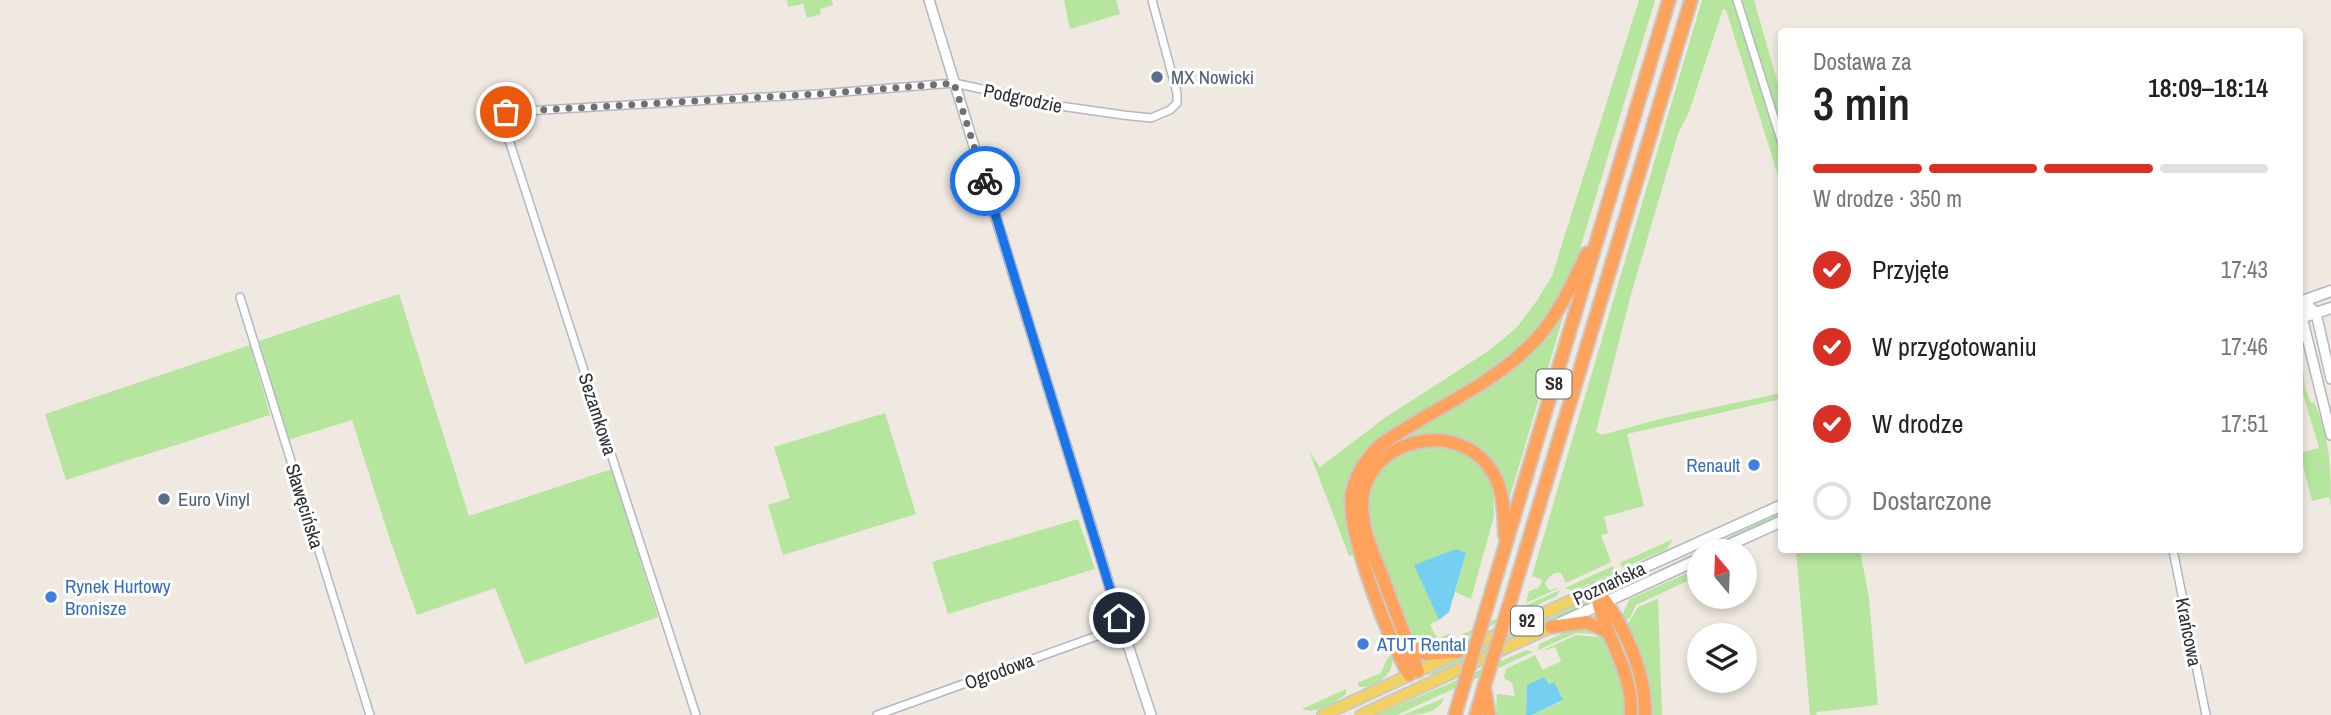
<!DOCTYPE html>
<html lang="pl">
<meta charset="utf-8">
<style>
body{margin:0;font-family:"Archivo Narrow",sans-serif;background:#f2f2f2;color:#222;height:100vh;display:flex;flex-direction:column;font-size:26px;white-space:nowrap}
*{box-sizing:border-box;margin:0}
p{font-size:23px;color:#767676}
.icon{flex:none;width:38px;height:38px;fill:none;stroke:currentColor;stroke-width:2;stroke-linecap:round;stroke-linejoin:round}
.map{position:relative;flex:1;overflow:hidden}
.drawer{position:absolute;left:1778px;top:28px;width:525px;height:525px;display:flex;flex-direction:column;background:#fff;border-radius:7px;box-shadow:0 4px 10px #0003}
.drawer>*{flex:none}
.needle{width:46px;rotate:341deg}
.controls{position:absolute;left:1687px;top:539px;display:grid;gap:14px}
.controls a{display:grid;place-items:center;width:70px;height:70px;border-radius:50%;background:#fff;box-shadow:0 4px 10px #0003;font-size:35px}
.pin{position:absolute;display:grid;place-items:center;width:60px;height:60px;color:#fff;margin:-30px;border:4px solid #fff;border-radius:50%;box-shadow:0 2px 7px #0007}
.courier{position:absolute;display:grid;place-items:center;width:70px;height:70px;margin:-35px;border:5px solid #1a73e8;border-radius:50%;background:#fff;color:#222;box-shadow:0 2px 9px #0007}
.head em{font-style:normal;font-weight:600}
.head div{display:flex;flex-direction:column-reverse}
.head{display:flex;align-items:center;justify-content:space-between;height:119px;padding:0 35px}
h1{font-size:46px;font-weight:600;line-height:52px}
.bar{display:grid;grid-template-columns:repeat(4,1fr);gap:10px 7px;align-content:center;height:84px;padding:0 35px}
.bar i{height:9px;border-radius:5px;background:#e0e0e0}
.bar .active{background:#d93025}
.bar p{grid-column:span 4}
ol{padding:0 35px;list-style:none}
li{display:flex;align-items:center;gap:21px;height:77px}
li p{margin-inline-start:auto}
li .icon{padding:7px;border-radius:50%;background:#d93025;color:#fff;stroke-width:4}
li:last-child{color:#767676}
li i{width:38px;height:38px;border:4px solid #e0e0e0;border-radius:50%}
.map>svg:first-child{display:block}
.green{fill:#b6e59e}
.water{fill:#75cff0}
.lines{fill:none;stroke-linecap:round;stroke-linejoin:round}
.minor-casing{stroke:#b4b7c1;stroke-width:10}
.tertiary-casing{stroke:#b4b7c1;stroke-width:12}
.secondary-casing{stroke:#b4b7c1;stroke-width:13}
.primary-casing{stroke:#c9c9c9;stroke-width:14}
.motorway-casing{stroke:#c9c9c9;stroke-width:16}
.minor{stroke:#fff;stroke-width:7}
.tertiary{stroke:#fff;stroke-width:9}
.secondary{stroke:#fff;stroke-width:10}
.primary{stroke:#f2d163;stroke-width:10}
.motorway{stroke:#ffa35c;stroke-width:12}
.motorway-bridge-casing{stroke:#c9c9c9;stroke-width:16;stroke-linecap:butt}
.motorway-bridge{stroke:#ffa35c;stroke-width:12}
.done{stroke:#726f6d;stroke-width:7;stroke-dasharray:0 12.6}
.route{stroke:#1a73e8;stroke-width:9}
.service-dot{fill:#5c6f8a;stroke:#fff;stroke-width:2.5}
.shop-dot{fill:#3f7fe0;stroke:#fff;stroke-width:2.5}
.labels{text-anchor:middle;stroke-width:6;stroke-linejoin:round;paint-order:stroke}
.shield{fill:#fff;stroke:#6d6d6d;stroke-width:2}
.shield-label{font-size:18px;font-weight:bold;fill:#2e2e2e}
.service-label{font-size:19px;fill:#4e5e75;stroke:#fff;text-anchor:start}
.street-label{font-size:19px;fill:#2e2e2e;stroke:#fff}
.shop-label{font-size:19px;fill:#366cbe;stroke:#fff;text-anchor:start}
</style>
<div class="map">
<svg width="2331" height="715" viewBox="0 0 2331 715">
<rect width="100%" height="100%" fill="#efe9e1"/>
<g class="green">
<polygon points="787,0 832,0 833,5 820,9 821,14 807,18 803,4 788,7"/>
<polygon points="1064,0 1116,0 1120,14 1070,29"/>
<path d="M1639,0H1655L1574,269L1550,315L1531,338L1498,365L1385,433C1344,468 1337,503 1353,555L1349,556L1309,451L1320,467L1386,417L1490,350L1517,327L1536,302L1552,276Z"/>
<path d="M1702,0H1732L1781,155V185L1726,10L1723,9L1689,112L1678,134L1630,298L1596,432L1602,435L1660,419L1781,393V399L1627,434L1644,506L1604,517L1608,533L1601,535L1611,562L1566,583L1561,573C1554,571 1548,577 1545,584L1549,590L1559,588L1526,603L1529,591L1538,588L1543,580L1532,576Z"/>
<polygon points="1741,0 1754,0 1781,95 1781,131"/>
<polygon points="399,294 469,516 612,469 658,617 525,664 495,588 417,615 390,540 352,420 288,440 259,341"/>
<path d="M1566,307L1508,503C1500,487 1493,468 1483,454C1465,427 1423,433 1397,442C1445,411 1510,377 1548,335C1555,327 1560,316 1566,307Z"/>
<path d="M2300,340L2305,388L2311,403L2314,402C2330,437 2331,469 2331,507L2329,497L2312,501L2300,453L2319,448L2300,383Z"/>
<polygon points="250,345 270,415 66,480 45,414"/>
<polygon points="885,413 916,514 783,555 768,505 790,498 774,447"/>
<path d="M1420,445L1458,449L1474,460L1485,473L1493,488L1494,516L1471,599L1455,592L1466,553L1415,565L1439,620L1430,624L1437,639L1449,634L1453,636C1435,645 1429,637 1413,642C1405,621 1397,601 1390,580C1376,544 1351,489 1390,459C1398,452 1411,449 1420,445Z"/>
<polygon points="1781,512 1781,517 1706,551 1699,551 1699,554 1617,590"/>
<polygon points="1078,519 1095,569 948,614 932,562"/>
<polygon points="1673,539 1667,549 1628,566 1622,567 1620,563"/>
<polygon points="1796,550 1860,550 1869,598 1878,705 1817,712 1816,715 1810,715"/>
<polygon points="1613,566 1614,573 1572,591 1565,588"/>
<polygon points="1692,571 1698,576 1636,605 1630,618 1624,621 1623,613 1630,599"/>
<polygon points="1560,590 1557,596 1463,638 1461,635"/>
<polygon points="1658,599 1662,715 1652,715 1649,676 1626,627 1638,607"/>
<polygon points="1585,602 1590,604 1437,674 1425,675"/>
<polygon points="1580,626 1601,632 1595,634 1576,633 1538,650 1539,644"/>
<path d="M1576,635L1606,638C1615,662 1631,689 1626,715H1532L1561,702L1553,682L1549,684L1546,682L1527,685L1526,715H1496L1497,694L1515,696L1512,683L1504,678L1506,669L1535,655L1543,670L1561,661L1555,647L1539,652Z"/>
<polygon points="1526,650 1533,652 1397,715 1377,715"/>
<path d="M1392,656C1396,673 1376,688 1359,687L1357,683L1381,673L1388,657Z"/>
<path d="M1346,689V694C1336,703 1314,715 1302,709Z"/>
<path d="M1444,698C1439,714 1418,715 1403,715Z"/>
</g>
<g class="water">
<polygon points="1456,549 1466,553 1449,612 1439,620 1414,565"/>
<polygon points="1544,677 1549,684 1554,682 1563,700 1532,715 1526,715 1527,685"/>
</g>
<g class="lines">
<g class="minor-casing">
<g id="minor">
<polyline points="1737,0 1782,143"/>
<polyline points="240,297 370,715"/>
<polyline points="2173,550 2206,715"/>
<polyline points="696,715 506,131 506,112 818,94 954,83 1060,106 1123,115 1151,118 1170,110 1177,103 1177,93 1152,0"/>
<polyline points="877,715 1122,627"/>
</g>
</g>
<g class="tertiary-casing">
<g id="tertiary">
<polyline points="929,0 1122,627 1151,715"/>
<polyline points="2331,379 2316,313 2304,301 2302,317 2331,435"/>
</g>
</g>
<g class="secondary-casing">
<g id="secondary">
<polyline points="2300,302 2331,291"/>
<polyline points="2300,318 2331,308"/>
<polyline points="1716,551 1782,521"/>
<polyline points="1596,589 1782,505"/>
<polyline points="1560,623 1699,559"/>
</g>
</g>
<g class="primary-casing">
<g id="primary">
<polyline points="1323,715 1596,589"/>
<polyline points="1361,715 1551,627"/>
</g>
</g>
<g class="motorway-casing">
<g id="motorway">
<path d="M1596,589C1623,622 1646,671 1645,715"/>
<path d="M1596,589C1601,633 1634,669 1631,715"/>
<polyline points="1511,599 1691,0"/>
<polyline points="1486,610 1669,0"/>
<polyline points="1551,627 1587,622 1609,633"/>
<polyline points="1409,646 1426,654 1458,652"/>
<path d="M1418,671C1407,641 1395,611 1384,581C1374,556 1362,531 1362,504C1364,437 1461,417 1493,473C1504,492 1504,515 1505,536"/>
<path d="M1409,675C1389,638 1345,531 1352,492C1356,474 1367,458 1379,446C1431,409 1495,385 1538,337C1560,312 1573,282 1587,253"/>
<polyline points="1485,691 1489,715"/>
<polyline points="1455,715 1460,698"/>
<polyline points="1476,715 1484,687"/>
</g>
</g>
<use href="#minor" class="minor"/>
<use href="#tertiary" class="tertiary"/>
<use href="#secondary" class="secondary"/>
<use href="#primary" class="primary"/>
<use href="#motorway" class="motorway"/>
<g class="motorway-bridge-casing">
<g id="motorway-bridge">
<polyline points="1484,687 1511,599"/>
<polyline points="1460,698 1486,610"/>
</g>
</g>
<use href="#motorway-bridge" class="motorway-bridge"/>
</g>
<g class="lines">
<polyline class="done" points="506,112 818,94 954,83 985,181"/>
<polyline class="route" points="985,181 1119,618"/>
</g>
<g class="service-dot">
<circle cx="1157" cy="77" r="7"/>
<circle cx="164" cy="499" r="7"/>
</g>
<g class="shop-dot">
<circle cx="1754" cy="465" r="7"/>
<circle cx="51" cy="597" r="7"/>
<circle cx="1363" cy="644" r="7"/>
</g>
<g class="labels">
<g class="shield">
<rect x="1536.5" y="369.5" width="35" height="29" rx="5"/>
<rect x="1511" y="606.5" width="32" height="29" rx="5"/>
</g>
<g class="shield-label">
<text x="1554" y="390">S8</text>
<text x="1527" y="627">92</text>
</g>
<g class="service-label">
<text x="1171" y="84">MX Nowicki</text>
<text x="178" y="506">Euro Vinyl</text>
</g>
<g class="street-label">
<text transform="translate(1023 98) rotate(12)" y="7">Podgrodzie</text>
<text transform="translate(598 414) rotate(72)" y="7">Sezamkowa</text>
<text transform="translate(305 506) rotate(73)" y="7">Sławęcińska</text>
<text transform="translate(1609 583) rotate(-25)" y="7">Poznańska</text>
<text transform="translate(2189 632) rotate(79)" y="7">Krańcowa</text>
<text transform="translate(999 671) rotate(-20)" y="7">Ogrodowa</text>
</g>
<g class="shop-label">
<text x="1740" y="472" text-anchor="end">Renault</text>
<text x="65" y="593">Rynek Hurtowy<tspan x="65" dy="22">Bronisze</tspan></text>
<text x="1377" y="651">ATUT Rental</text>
</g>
</g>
</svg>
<div class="controls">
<a><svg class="needle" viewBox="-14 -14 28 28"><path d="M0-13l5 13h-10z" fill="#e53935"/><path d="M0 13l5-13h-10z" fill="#767676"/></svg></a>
<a><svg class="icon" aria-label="layers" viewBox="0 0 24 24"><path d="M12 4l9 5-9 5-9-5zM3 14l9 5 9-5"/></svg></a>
</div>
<div class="pin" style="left:506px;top:112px;background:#ea580c"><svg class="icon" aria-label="bag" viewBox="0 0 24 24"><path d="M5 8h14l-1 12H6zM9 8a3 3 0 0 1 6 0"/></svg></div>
<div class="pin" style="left:1119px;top:618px;background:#1f2937"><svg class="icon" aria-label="home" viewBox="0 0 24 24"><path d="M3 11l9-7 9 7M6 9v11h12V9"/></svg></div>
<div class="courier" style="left:985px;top:181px"><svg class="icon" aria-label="bike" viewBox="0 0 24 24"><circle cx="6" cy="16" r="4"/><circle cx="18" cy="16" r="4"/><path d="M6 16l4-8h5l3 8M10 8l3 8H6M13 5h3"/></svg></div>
<section class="drawer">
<div class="head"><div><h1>3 min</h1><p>Dostawa za</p></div><em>18:09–18:14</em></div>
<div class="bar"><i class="active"></i><i class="active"></i><i class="active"></i><i></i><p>W drodze · 350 m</p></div>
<ol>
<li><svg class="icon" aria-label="check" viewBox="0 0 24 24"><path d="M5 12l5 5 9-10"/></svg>Przyjęte<p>17:43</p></li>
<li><svg class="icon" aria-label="check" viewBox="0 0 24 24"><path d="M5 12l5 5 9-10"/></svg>W przygotowaniu<p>17:46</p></li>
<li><svg class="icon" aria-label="check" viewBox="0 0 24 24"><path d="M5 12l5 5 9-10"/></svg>W drodze<p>17:51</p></li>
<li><i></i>Dostarczone</li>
</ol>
</section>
</div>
